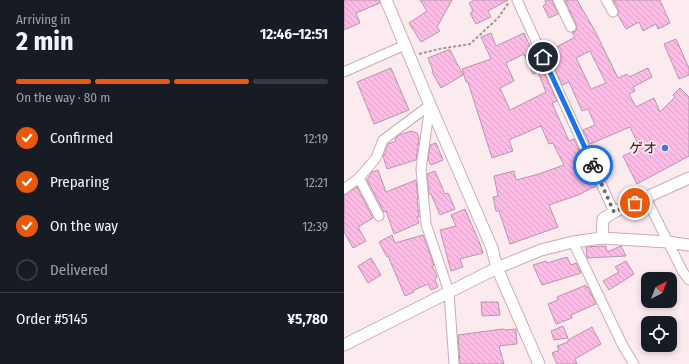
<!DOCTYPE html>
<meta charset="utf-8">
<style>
body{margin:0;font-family:"Fira Sans Condensed","Noto Sans JP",sans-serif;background:#20242c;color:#f1f3f6;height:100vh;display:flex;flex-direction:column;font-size:15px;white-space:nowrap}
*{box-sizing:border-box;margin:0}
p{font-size:13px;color:#9ea1a6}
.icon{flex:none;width:22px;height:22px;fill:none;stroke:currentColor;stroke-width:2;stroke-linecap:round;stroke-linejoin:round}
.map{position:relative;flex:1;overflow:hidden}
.side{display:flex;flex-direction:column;background:#171b24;width:344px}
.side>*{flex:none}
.needle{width:26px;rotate:42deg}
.fabs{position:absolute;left:297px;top:272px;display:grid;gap:8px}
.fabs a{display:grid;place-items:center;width:36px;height:36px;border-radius:8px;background:#171b24;box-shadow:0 2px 6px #0003;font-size:20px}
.pin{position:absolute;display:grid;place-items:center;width:34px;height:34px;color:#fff;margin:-17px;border:2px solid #fff;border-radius:50%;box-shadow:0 1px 4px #0007}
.courier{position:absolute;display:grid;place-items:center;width:40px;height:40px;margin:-20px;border:3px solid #1a73e8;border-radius:50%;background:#fff;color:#222;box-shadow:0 1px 5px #0007}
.summary em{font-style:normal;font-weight:700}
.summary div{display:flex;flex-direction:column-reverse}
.summary{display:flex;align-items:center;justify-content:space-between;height:68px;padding:0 16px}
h1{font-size:26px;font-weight:700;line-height:30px}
.bar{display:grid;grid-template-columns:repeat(4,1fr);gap:6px 4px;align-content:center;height:48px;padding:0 16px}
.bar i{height:5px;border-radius:3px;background:#363941}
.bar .selected{background:#ea580c}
.bar p{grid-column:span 4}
.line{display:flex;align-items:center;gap:10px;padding:0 16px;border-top:1px solid #363941}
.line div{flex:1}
ol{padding:0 16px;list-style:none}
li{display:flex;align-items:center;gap:12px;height:44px}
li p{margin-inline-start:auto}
li .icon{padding:4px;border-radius:50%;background:#ea580c;color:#fff;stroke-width:4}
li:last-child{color:#9ea1a6}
li i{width:22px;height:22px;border:2px solid #363941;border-radius:50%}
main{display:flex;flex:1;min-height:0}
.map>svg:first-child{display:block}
.building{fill:url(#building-back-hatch);stroke:#b597aa;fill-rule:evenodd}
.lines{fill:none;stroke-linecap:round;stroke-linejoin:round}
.minor-casing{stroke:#ceaab4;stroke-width:11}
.tertiary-casing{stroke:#ceaab4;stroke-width:13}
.path{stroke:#a29397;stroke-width:2;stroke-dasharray:3 2;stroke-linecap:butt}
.minor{stroke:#fff;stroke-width:9}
.tertiary{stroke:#fff;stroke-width:11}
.done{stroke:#74666a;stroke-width:4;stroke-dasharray:0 7.2}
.route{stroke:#1a73e8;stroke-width:5}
.poi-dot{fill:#4e72e6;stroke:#fbebef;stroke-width:1.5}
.labels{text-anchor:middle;stroke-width:3.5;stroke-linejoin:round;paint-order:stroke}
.poi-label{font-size:14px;fill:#2c1f23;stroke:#fbebef;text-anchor:end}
</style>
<main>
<section class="side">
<div class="summary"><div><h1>2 min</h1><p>Arriving in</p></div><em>12:46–12:51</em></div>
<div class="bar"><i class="selected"></i><i class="selected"></i><i class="selected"></i><i></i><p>On the way · 80 m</p></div>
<ol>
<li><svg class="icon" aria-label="check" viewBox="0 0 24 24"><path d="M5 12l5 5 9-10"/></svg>Confirmed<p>12:19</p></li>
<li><svg class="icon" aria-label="check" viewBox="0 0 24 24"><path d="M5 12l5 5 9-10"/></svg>Preparing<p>12:21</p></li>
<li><svg class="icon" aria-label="check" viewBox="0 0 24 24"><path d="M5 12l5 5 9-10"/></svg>On the way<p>12:39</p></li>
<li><i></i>Delivered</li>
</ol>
<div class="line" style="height:52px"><div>Order #5145</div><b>¥5,780</b></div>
</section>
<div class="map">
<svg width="345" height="364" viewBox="0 0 345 364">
<defs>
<pattern id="building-back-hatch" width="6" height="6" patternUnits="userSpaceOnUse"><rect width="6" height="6" fill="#febbe6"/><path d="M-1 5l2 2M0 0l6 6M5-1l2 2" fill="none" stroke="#daa0c5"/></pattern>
</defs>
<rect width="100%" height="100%" fill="#fbebef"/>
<g class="building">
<polygon points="0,0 35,0 36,3 12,13 16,23 0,30"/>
<polygon points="76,0 108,0 93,27 96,31 77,42 65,23 83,11"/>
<polygon points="130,0 164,0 144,11 147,17 132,24 126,13 129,11 125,3"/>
<polygon points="201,0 208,0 214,14 205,18 199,6 202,4"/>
<path d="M221,0H233L251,31L274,78L283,74L285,77L304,68L308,77L289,87L291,91L285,94L292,107L310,98L316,112L331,97L329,95L336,88L345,97V156L293,184L279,156L296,148L286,127L246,144L239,130L251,125L244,109L238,111L225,82L218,85L203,52L231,37L228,33L232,31L233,27ZM246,51L262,83L247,89L232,58Z"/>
<polygon points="269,0 316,0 326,23 314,29 312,24 299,31 295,22 282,29 274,15 274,8"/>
<path d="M147,33L152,46L180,33L189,53L190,52L213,101L208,103L225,141L230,139L252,186L234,195L205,205L214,227L166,244L155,211H152L149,197L154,196L150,176L170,171L172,180L195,174L220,165L209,143L205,144L197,126L165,140L169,151L148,158L124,82H122L118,69L147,59L137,37ZM180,54L189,74L194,72L202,92L166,110L156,88L170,81L162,63Z"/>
<polygon points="332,39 345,68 345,75 335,79 320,44"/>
<polygon points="104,50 106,50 119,75 97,88 88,72 89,71 84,58"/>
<polygon points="47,68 65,110 30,124 13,82"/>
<polygon points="67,131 73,133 75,138 72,160 43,169 39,156 40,154 42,153 41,150 44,144 52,141 51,139 55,135"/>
<polygon points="92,143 99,160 87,165 84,160 86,145"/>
<polygon points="34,170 42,192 72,180 74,199 73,199 75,217 73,217 75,223 50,234 42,211 40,212 23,180 28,172"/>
<polygon points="91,171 101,194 104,193 111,209 96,215 87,194 85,194 83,174"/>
<polygon points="13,187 29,218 14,227 22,241 9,248 0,232 0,195"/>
<polygon points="121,209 136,244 139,253 116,259 119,267 107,271 96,230 112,226 107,215"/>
<polygon points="48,235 51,243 79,235 90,265 88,266 93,276 91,280 94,287 87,290 84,284 70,290 70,292 61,296 44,256 43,257 35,242"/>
<polygon points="262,246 263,252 277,246 282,256 243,258 242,247"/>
<polygon points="223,257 227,265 232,263 237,273 198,285 189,265 202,261 203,263"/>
<polygon points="27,258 37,275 24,283 14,266"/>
<polygon points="282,261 290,274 265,290 259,281 275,272 271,267"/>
<polygon points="242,285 242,288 244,287 252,304 227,315 228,318 212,324 204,304 214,300 213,297"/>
<polygon points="137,302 154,302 156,315 138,316"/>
<polygon points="219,326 224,338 210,340 207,331"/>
<polygon points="248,327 257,344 231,359 233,364 213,364 208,353 215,350 213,346 224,342 224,340"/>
<polygon points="159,329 160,330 172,329 173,344 155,346 160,364 116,364 114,335"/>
</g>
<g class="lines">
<g class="minor-casing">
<g id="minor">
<polyline points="173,0 270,212"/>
<polyline points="214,0 227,27"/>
<polyline points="262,0 269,12"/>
<polyline points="0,72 61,45"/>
<polyline points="86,105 77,169 82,224 105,292 110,364"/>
<polyline points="15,178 35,216"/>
<polyline points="0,189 15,178 32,158 39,140 86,105"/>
<polyline points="302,198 339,272 345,280"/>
<polyline points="229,242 279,346 290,364"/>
</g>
</g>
<g class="tertiary-casing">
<g id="tertiary">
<polyline points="42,0 86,105 148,248 153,268 195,364"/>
<polyline points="258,238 324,242 345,245"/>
<polyline points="0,345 153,268 197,250 229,242 258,238 259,219 270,212 345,178"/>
</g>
</g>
<polyline class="path" points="75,54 95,49 126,44 154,18 165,2"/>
<use href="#minor" class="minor"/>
<use href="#tertiary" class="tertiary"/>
</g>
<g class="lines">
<polyline class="done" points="249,165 270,212 291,203"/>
<polyline class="route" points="199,57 249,165"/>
</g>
<circle class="poi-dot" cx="321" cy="148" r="4"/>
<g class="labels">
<g class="poi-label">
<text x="313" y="153">ゲオ</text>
</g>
</g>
</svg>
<div class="fabs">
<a><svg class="needle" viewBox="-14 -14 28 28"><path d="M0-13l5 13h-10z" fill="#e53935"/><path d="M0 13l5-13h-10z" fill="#9ea1a6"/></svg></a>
<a><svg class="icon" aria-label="locate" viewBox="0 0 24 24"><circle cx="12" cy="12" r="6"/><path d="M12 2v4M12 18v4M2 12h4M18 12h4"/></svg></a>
</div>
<div class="pin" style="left:291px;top:203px;background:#ea580c"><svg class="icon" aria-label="bag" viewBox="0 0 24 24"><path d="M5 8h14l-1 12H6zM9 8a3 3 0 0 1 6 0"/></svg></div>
<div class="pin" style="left:199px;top:57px;background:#1f2937"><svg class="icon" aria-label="home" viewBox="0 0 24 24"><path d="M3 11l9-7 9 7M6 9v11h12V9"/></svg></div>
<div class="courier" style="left:249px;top:165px"><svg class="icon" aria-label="bike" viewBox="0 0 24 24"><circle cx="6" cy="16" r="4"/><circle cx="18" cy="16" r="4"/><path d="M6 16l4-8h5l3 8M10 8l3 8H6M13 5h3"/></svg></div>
</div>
</main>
